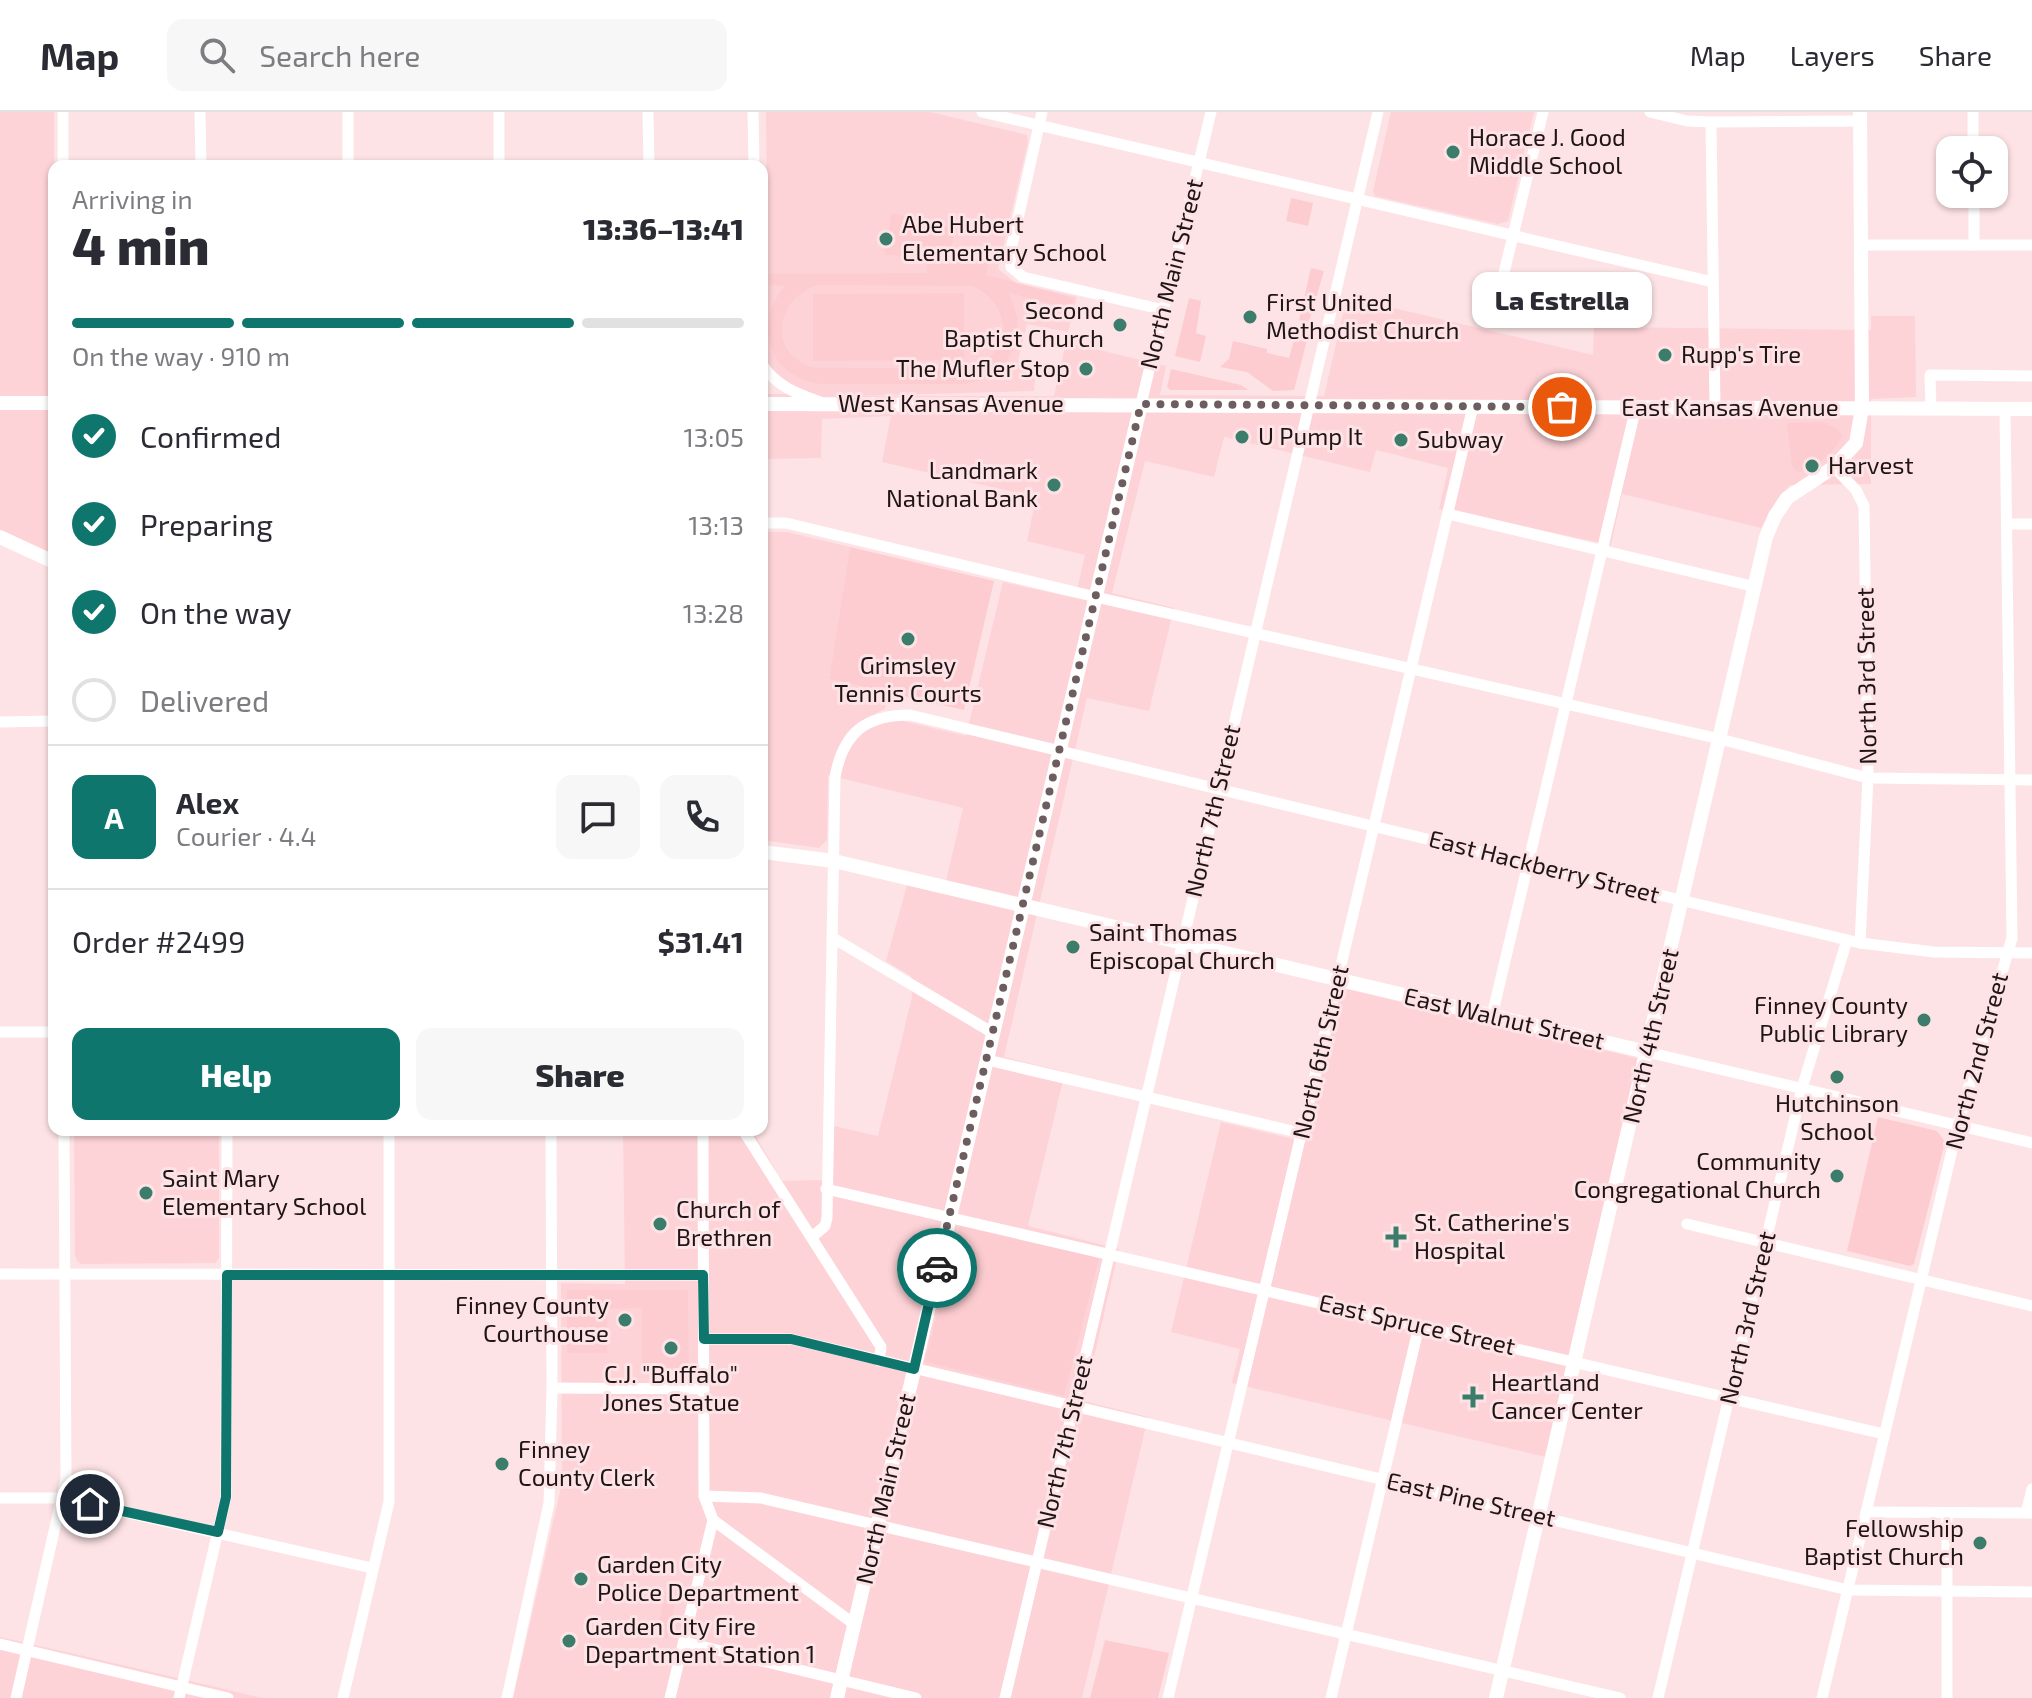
<!DOCTYPE html>
<meta charset="utf-8">
<style>
body{margin:0;font-family:"Exo 2",sans-serif;background:#f7f7f7;color:#2b2b33;height:100vh;display:flex;flex-direction:column;font-size:30px;white-space:nowrap}
*{box-sizing:border-box;margin:0}
p{font-size:26px;color:#7c7c81}
.icon{flex:none;width:44px;height:44px;fill:none;stroke:currentColor;stroke-width:2;stroke-linecap:round;stroke-linejoin:round}
.map{position:relative;flex:1;overflow:hidden}
.details{position:absolute;left:48px;top:48px;width:720px;height:976px;display:flex;flex-direction:column;background:#fff;border-radius:16px;box-shadow:0 2px 6px #0004}
.details>*{flex:none}
.fabs{position:absolute;left:1936px;top:24px;display:grid;gap:16px}
.fabs a{display:grid;place-items:center;width:72px;height:72px;border-radius:16px;background:#fff;box-shadow:0 2px 6px #0004;font-size:40px}
.pin{position:absolute;display:grid;place-items:center;width:68px;height:68px;color:#fff;margin:-34px;border:4px solid #fff;border-radius:50%;box-shadow:0 2px 8px #0007}
.courier{position:absolute;display:grid;place-items:center;width:80px;height:80px;margin:-40px;border:6px solid #0f766e;border-radius:50%;background:#fff;color:#222;box-shadow:0 2px 10px #0007}
.bubble{position:absolute;height:56px;border-radius:16px;background:#fff;box-shadow:0 2px 6px #0004;font-size:26px;font-weight:800;line-height:56px;text-align:center}
.overview em{font-style:normal;font-weight:800}
.overview div{display:flex;flex-direction:column-reverse}
.overview{display:flex;align-items:center;justify-content:space-between;height:136px;padding:0 24px}
h1{font-size:52px;font-weight:800;line-height:60px}
.bar{display:grid;grid-template-columns:repeat(4,1fr);gap:12px 8px;align-content:center;height:96px;padding:0 24px}
.bar i{height:10px;border-radius:6px;background:#e1e1e2}
.bar .active{background:#0f766e}
.bar p{grid-column:span 4}
.line{display:flex;align-items:center;gap:20px;padding:0 24px;border-top:2px solid #e1e1e2}
.line div{flex:1}
.round{display:grid;place-items:center;flex:none;width:84px;height:84px;border-radius:16px;background:#f7f7f7}
ol{padding:0 24px;list-style:none}
li{display:flex;align-items:center;gap:24px;height:88px}
li p{margin-inline-start:auto}
li .icon{padding:8px;border-radius:50%;background:#0f766e;color:#fff;stroke-width:4}
li:last-child{color:#7c7c81}
li i{width:44px;height:44px;border:4px solid #e1e1e2;border-radius:50%}
.primary-button{display:flex;gap:16px;margin-top:auto;padding:16px 24px}
.primary-button a{flex:1;height:92px;border-radius:16px;background:#0f766e;color:#fff;font-size:32px;font-weight:800;line-height:92px;text-align:center}
.primary-button a+a{background:#f7f7f7;color:#2b2b33}
header{display:flex;align-items:center;gap:48px;box-sizing:border-box;height:112px;padding:0 40px;background:#fff;border-bottom:2px solid #e1e1e2}
header strong{font-size:38px}
nav{display:flex;gap:44px;margin-inline-start:auto;font-size:28px}
.search{width:560px;height:72px;background:#f7f7f7;display:flex;align-items:center;gap:20px;box-sizing:border-box;padding:0 28px;border-radius:16px;color:#7c7c81;font-size:30px}
.map>svg:first-child{display:block}
.built{fill:#fdd3d7}
.green{fill:#fdccd0;fill-rule:evenodd}
.lines{fill:none;stroke-linecap:round;stroke-linejoin:round}
.minor{stroke:#fff;stroke-width:11}
.major{stroke:#fff;stroke-width:14}
.done{stroke:#6d5d5e;stroke-width:8;stroke-dasharray:0 14.4}
.route{stroke:#0f766e;stroke-width:10}
.poi-dot{fill:#3b7c6b;stroke:#fde3e5;stroke-width:3}
.labels{text-anchor:middle;stroke-width:6;stroke-linejoin:round;paint-order:stroke}
.poi-label{font-size:24px;fill:#201516;stroke:#fde3e5;text-anchor:start}
.street-label{font-size:24px;fill:#201516;stroke:#fde3e5}
</style>
<header>
<strong>Map</strong>
<div class="search"><svg class="icon" aria-label="search" viewBox="0 0 24 24"><circle cx="10" cy="10" r="6"/><path d="M15 15l6 6"/></svg>Search here</div>
<nav><a>Map</a><a>Layers</a><a>Share</a></nav>
</header>
<div class="map">
<svg width="2032" height="1586" viewBox="0 0 2032 1586">
<rect width="100%" height="100%" fill="#fde3e5"/>
<g class="built">
<polygon points="0,0 54,0 54,443 0,418"/>
<polygon points="766,0 930,0 1027,23 1028,30 998,157 1016,171 1077,185 1068,220 1027,212 1018,249 1036,252 1034,279 856,284 1054,284 1066,230 1166,254 1160,283 1324,284 1347,185 1593,243 1594,215 1871,218 1871,204 1915,204 1916,285 1871,287 1871,372 1790,373 1778,386 1761,416 1622,382 1611,433 1439,397 1448,356 1376,338 1370,360 1224,325 1214,365 1145,349 1112,481 1174,496 1149,599 1087,586 1004,945 1065,960 1028,1114 1119,1137 1084,1289 1148,1305 1082,1586 513,1586 562,1371 561,1171 625,1172 623,1018 752,1018 782,1069 819,1068 832,1072 834,1014 878,1024 912,885 911,864 886,849 907,773 943,782 963,696 828,663 827,728 819,736 762,728 762,420 787,420 850,435 829,567 888,581 885,597 874,602 966,624 1003,470 1075,486 1085,443 1027,429 1036,385 882,350 891,304 822,307 821,346 768,347 768,354 762,354 762,282 819,282 804,280 780,269 762,242 767,97"/>
<polygon points="1391,0 1534,0 1508,109 1498,112 1375,84 1373,79"/>
<polygon points="762,733 767,734 765,887 762,887"/>
<polygon points="1342,876 1641,947 1546,1345 1232,1271 1240,1237 1171,1220 1221,1010 1306,1030"/>
<polygon points="74,1018 219,1018 219,1146 215,1151 82,1152 78,1150 75,1144"/>
<polygon points="0,1525 101,1548 262,1586 0,1586"/>
</g>
<g class="green">
<polygon points="1291,86 1313,91 1308,114 1286,109"/>
<path d="M892,101L950,115L954,122L951,139L989,149L986,163L1074,186L1071,197L1009,181L1018,207L1015,235L1005,252L982,268L964,272H822C769,267 752,213 785,174L769,173V162L927,161L926,145L886,143L884,138ZM817,173L972,174C1015,192 1013,247 966,256H815C767,243 774,188 817,173Z"/>
<polygon points="1311,156 1324,159 1309,210 1299,208"/>
<polygon points="964,181 964,248 813,249 813,182"/>
<polygon points="1189,186 1201,189 1196,221 1206,224 1200,250 1175,244"/>
<polygon points="1298,213 1310,217 1294,278 1273,279 1247,260 1220,255 1229,247 1233,229 1267,237 1267,241 1289,246"/>
<polygon points="1171,257 1241,273 1248,278 1170,278 1167,275"/>
<path d="M1822,310L1835,315L1842,323C1835,341 1816,355 1798,361L1792,354L1787,311Z"/>
<polygon points="850,435 994,469 964,598 829,567"/>
<polygon points="1878,1005 1937,1019 1945,1030 1914,1152 1910,1154 1847,1139"/>
<polygon points="960,1112 1099,1146 1064,1284 925,1250"/>
<polygon points="567,1178 688,1178 689,1261 642,1261 642,1196 607,1197 607,1241 567,1241"/>
<polygon points="666,1480 677,1483 667,1526 656,1523"/>
<polygon points="1105,1528 1169,1541 1158,1586 1090,1586"/>
</g>
<g class="lines">
<g class="minor">
<polyline points="200,0 201,54"/>
<polyline points="348,0 348,54"/>
<polyline points="499,0 499,54"/>
<polyline points="648,0 649,54"/>
<polyline points="753,0 754,54"/>
<polyline points="982,0 1713,170"/>
<polyline points="1042,0 1010,142 1011,155 1023,165 1164,198"/>
<polyline points="1650,0 1687,9 1711,10 1860,9"/>
<polyline points="1973,0 1973,38"/>
<polyline points="1711,10 1715,295"/>
<polyline points="63,54 63,0"/>
<polyline points="1974,82 1974,133"/>
<polyline points="1862,133 2032,133"/>
<polyline points="1493,206 1543,0"/>
<path d="M762,253C777,274 795,281 820,290"/>
<polyline points="1141,292 1211,0"/>
<polyline points="1931,297 1930,263 2032,264"/>
<polyline points="1834,355 1856,378 1864,394 1868,666 1860,831"/>
<polyline points="1448,402 1756,475"/>
<polyline points="762,411 786,411 1096,485 1720,627 1868,666 2032,668"/>
<polyline points="2007,412 2032,412"/>
<polyline points="0,610 54,609"/>
<polyline points="833,826 993,921"/>
<polyline points="1492,904 1636,295"/>
<polyline points="0,920 54,920"/>
<polyline points="1647,940 2032,1031"/>
<polyline points="987,948 1301,1021"/>
<polyline points="743,1018 881,1235 879,1249"/>
<polyline points="826,1077 1884,1322"/>
<polyline points="1687,1112 2032,1194"/>
<path d="M812,1125L825,1114L827,1106L835,665C843,621 865,603 910,603L1860,831L1934,840L2032,841"/>
<polyline points="0,1162 703,1163"/>
<polyline points="704,1227 791,1227 1848,1478 2032,1480"/>
<polyline points="552,1276 704,1277"/>
<polyline points="704,1384 761,1386 1620,1586"/>
<polyline points="0,1386 62,1386 372,1456"/>
<polyline points="1866,1400 2032,1401"/>
<polyline points="1947,1401 1947,1586"/>
<polyline points="2026,1401 2032,1377"/>
<polyline points="713,1408 854,1512"/>
<polyline points="684,1530 916,1586"/>
<polyline points="0,1532 228,1586"/>
<polyline points="16,1586 66,1367 64,1018"/>
<polyline points="179,1586 226,1385 227,1018"/>
<polyline points="343,1586 389,1390 389,1018"/>
<polyline points="507,1586 549,1391 552,1276 551,1018"/>
<polyline points="670,1586 713,1408 704,1384 703,1018"/>
<polyline points="1005,1586 1378,0"/>
<polyline points="1168,1586 1473,294"/>
<polyline points="1331,1586 1419,1214"/>
<polyline points="1658,1586 1802,976 1847,828"/>
<polyline points="1822,1586 1958,1013 2012,826 2005,297"/>
</g>
<g class="major">
<polyline points="0,291 54,291"/>
<polyline points="762,292 2032,297"/>
<polyline points="0,425 54,450"/>
<polyline points="762,740 834,749 1647,940"/>
<polyline points="837,1586 1141,292"/>
<polyline points="1496,1586 1766,425 1775,404 1787,386 1834,355 1856,331 1862,296 1860,0"/>
</g>
</g>
<g class="lines">
<polyline class="done" points="937,1156 1141,292 1562,295"/>
<polyline class="route" points="90,1392 218,1420 226,1385 227,1163 703,1163 704,1227 791,1227 914,1257 937,1156"/>
</g>
<g class="poi-dot">
<circle cx="1453" cy="40" r="8"/>
<circle cx="886" cy="127" r="8"/>
<circle cx="1250" cy="205" r="8"/>
<circle cx="1120" cy="213" r="8"/>
<circle cx="1665" cy="243" r="8"/>
<circle cx="1086" cy="257" r="8"/>
<circle cx="1242" cy="325" r="8"/>
<circle cx="1401" cy="328" r="8"/>
<circle cx="1812" cy="354" r="8"/>
<circle cx="1054" cy="373" r="8"/>
<circle cx="908" cy="527" r="8"/>
<circle cx="1073" cy="835" r="8"/>
<circle cx="1924" cy="908" r="8"/>
<circle cx="1837" cy="965" r="8"/>
<circle cx="1837" cy="1064" r="8"/>
<circle cx="146" cy="1081" r="8"/>
<circle cx="660" cy="1112" r="8"/>
<path d="M1392 1113h8v8h8v8h-8v8h-8v-8h-8v-8h8z"/>
<circle cx="625" cy="1208" r="8"/>
<circle cx="671" cy="1236" r="8"/>
<path d="M1469 1273h8v8h8v8h-8v8h-8v-8h-8v-8h8z"/>
<circle cx="502" cy="1352" r="8"/>
<circle cx="1980" cy="1431" r="8"/>
<circle cx="581" cy="1467" r="8"/>
<circle cx="569" cy="1529" r="8"/>
</g>
<g class="labels">
<g class="poi-label">
<text x="1469" y="34">Horace J. Good<tspan x="1469" dy="28">Middle School</tspan></text>
<text x="902" y="121">Abe Hubert<tspan x="902" dy="28">Elementary School</tspan></text>
<text x="1266" y="199">First United<tspan x="1266" dy="28">Methodist Church</tspan></text>
<text x="1104" y="207" text-anchor="end">Second<tspan x="1104" dy="28">Baptist Church</tspan></text>
<text x="1681" y="251">Rupp's Tire</text>
<text x="1070" y="265" text-anchor="end">The Mufler Stop</text>
<text x="1258" y="333">U Pump It</text>
<text x="1417" y="336">Subway</text>
<text x="1828" y="362">Harvest</text>
<text x="1038" y="367" text-anchor="end">Landmark<tspan x="1038" dy="28">National Bank</tspan></text>
<text x="908" y="562" text-anchor="middle">Grimsley<tspan x="908" dy="28">Tennis Courts</tspan></text>
<text x="1089" y="829">Saint Thomas<tspan x="1089" dy="28">Episcopal Church</tspan></text>
<text x="1908" y="902" text-anchor="end">Finney County<tspan x="1908" dy="28">Public Library</tspan></text>
<text x="1837" y="1000" text-anchor="middle">Hutchinson<tspan x="1837" dy="28">School</tspan></text>
<text x="1821" y="1058" text-anchor="end">Community<tspan x="1821" dy="28">Congregational Church</tspan></text>
<text x="162" y="1075">Saint Mary<tspan x="162" dy="28">Elementary School</tspan></text>
<text x="676" y="1106">Church of<tspan x="676" dy="28">Brethren</tspan></text>
<text x="1414" y="1119">St. Catherine's<tspan x="1414" dy="28">Hospital</tspan></text>
<text x="609" y="1202" text-anchor="end">Finney County<tspan x="609" dy="28">Courthouse</tspan></text>
<text x="671" y="1271" text-anchor="middle">C.J. "Buffalo"<tspan x="671" dy="28">Jones Statue</tspan></text>
<text x="1491" y="1279">Heartland<tspan x="1491" dy="28">Cancer Center</tspan></text>
<text x="518" y="1346">Finney<tspan x="518" dy="28">County Clerk</tspan></text>
<text x="1964" y="1425" text-anchor="end">Fellowship<tspan x="1964" dy="28">Baptist Church</tspan></text>
<text x="597" y="1461">Garden City<tspan x="597" dy="28">Police Department</tspan></text>
<text x="585" y="1523">Garden City Fire<tspan x="585" dy="28">Department Station 1</tspan></text>
</g>
<g class="street-label">
<text transform="translate(1172 162) rotate(-76)" y="8">North Main Street</text>
<text x="951" y="300">West Kansas Avenue</text>
<text x="1730" y="304">East Kansas Avenue</text>
<text transform="translate(1867 564) rotate(-91)" y="8">North 3rd Street</text>
<text transform="translate(1213 699) rotate(-77)" y="8">North 7th Street</text>
<text transform="translate(1544 755) rotate(14)" y="8">East Hackberry Street</text>
<text transform="translate(1504 907) rotate(13)" y="8">East Walnut Street</text>
<text transform="translate(1651 924) rotate(-77)" y="8">North 4th Street</text>
<text transform="translate(1321 940) rotate(-77)" y="8">North 6th Street</text>
<text transform="translate(1977 949) rotate(-75)" y="8">North 2nd Street</text>
<text transform="translate(1748 1206) rotate(-77)" y="8">North 3rd Street</text>
<text transform="translate(1417 1213) rotate(13)" y="8">East Spruce Street</text>
<text transform="translate(1065 1330) rotate(-77)" y="8">North 7th Street</text>
<text transform="translate(886 1377) rotate(-77)" y="8">North Main Street</text>
<text transform="translate(1471 1388) rotate(13)" y="8">East Pine Street</text>
</g>
</g>
</svg>
<div class="fabs">
<a><svg class="icon" aria-label="locate" viewBox="0 0 24 24"><circle cx="12" cy="12" r="6"/><path d="M12 2v4M12 18v4M2 12h4M18 12h4"/></svg></a>
</div>
<div class="pin" style="left:1562px;top:295px;background:#ea580c"><svg class="icon" aria-label="bag" viewBox="0 0 24 24"><path d="M5 8h14l-1 12H6zM9 8a3 3 0 0 1 6 0"/></svg></div>
<div class="pin" style="left:90px;top:1392px;background:#1f2937"><svg class="icon" aria-label="home" viewBox="0 0 24 24"><path d="M3 11l9-7 9 7M6 9v11h12V9"/></svg></div>
<div class="courier" style="left:937px;top:1156px"><svg class="icon" aria-label="car" viewBox="0 0 24 24"><path d="M5 17H2v-5l4-1 3-4h7l3 4 3 1v5h-3M9 17h6M6 11h13"/><circle cx="7" cy="17" r="2"/><circle cx="17" cy="17" r="2"/></svg></div>
<div class="bubble" style="left:1472px;top:160px;width:180px">La Estrella</div>
<section class="details">
<div class="overview"><div><h1>4 min</h1><p>Arriving in</p></div><em>13:36–13:41</em></div>
<div class="bar"><i class="active"></i><i class="active"></i><i class="active"></i><i></i><p>On the way · 910 m</p></div>
<ol>
<li><svg class="icon" aria-label="check" viewBox="0 0 24 24"><path d="M5 12l5 5 9-10"/></svg>Confirmed<p>13:05</p></li>
<li><svg class="icon" aria-label="check" viewBox="0 0 24 24"><path d="M5 12l5 5 9-10"/></svg>Preparing<p>13:13</p></li>
<li><svg class="icon" aria-label="check" viewBox="0 0 24 24"><path d="M5 12l5 5 9-10"/></svg>On the way<p>13:28</p></li>
<li><i></i>Delivered</li>
</ol>
<div class="line" style="height:144px"><b class="round" style="background:#0f766e;color:#fff">A</b><div><b>Alex</b><p>Courier · 4.4</p></div><a class="round"><svg class="icon" aria-label="chat" viewBox="0 0 24 24"><path d="M4 5h16v11H9l-5 4z"/></svg></a><a class="round"><svg class="icon" aria-label="phone" viewBox="0 0 24 24"><path d="M5 4h4l2 5-3 2q2 4 5 5l2-3 5 2v4C11 20 4 13 5 4z"/></svg></a></div>
<div class="line" style="height:104px"><div>Order #2499</div><b>$31.41</b></div>
<div class="primary-button"><a>Help</a><a>Share</a></div>
</section>
</div>
